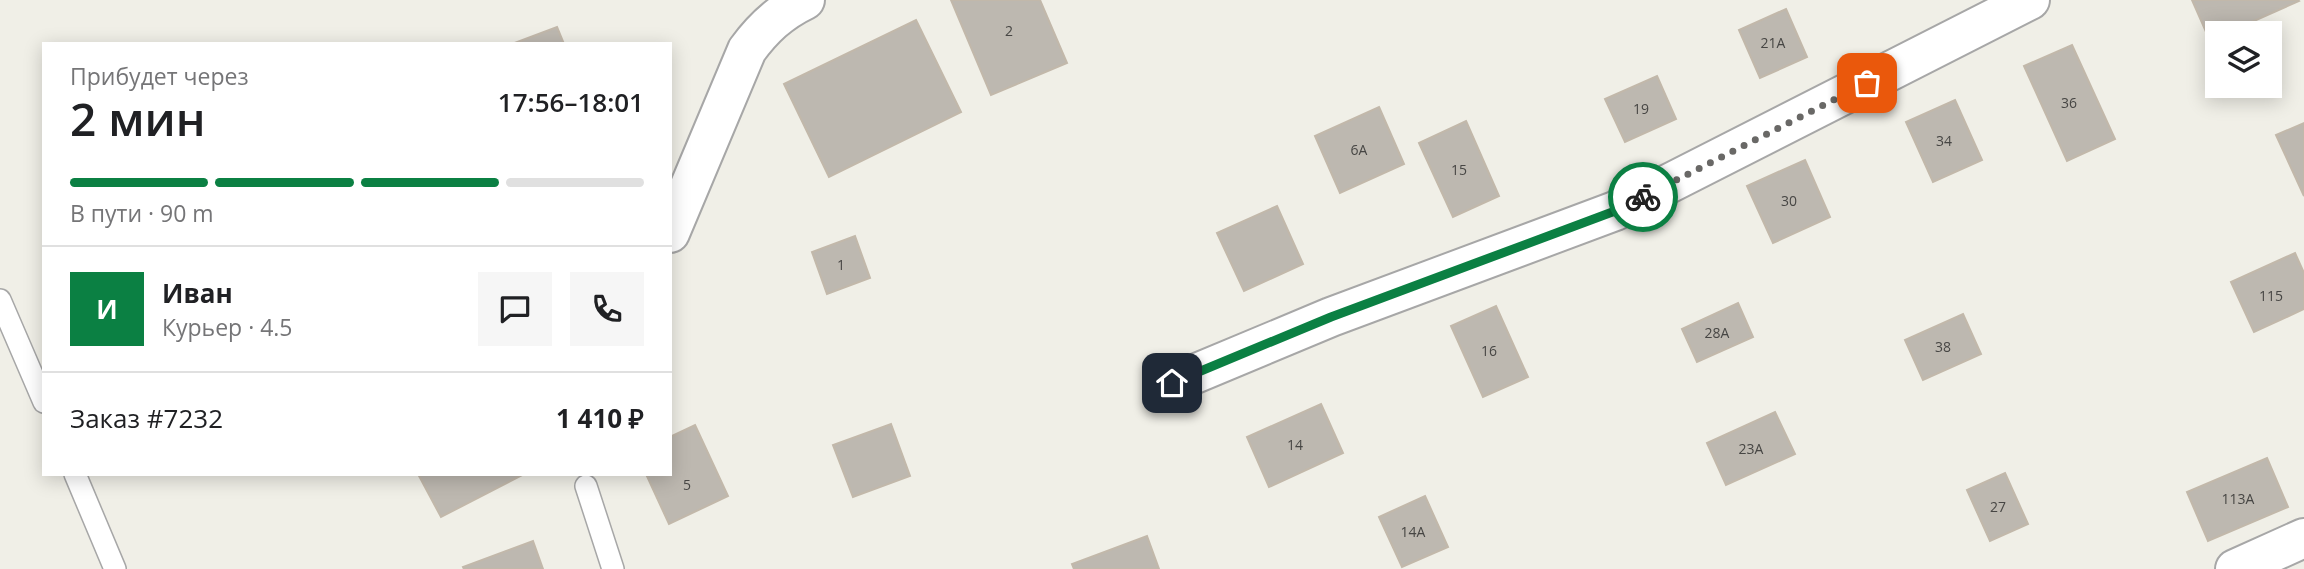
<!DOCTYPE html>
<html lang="ru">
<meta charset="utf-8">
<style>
body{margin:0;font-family:"Open Sans",sans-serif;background:#f6f6f6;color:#202124;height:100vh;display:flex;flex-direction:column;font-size:26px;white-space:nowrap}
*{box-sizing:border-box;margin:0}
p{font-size:23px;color:#757577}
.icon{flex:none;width:38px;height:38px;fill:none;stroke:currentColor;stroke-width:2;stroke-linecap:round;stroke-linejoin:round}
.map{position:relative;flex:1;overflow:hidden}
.details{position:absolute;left:42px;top:42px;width:630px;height:434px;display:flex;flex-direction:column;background:#fff;border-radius:0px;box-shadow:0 4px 18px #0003}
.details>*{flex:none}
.fabs{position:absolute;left:2205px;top:21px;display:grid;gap:14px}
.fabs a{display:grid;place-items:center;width:77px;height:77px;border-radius:0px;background:#fff;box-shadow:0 4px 18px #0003;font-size:35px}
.pin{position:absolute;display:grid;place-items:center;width:60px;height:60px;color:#fff;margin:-30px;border-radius:14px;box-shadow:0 4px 10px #0006}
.courier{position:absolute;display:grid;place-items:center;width:70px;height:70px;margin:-35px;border:5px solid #0b8043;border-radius:50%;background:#fff;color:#222;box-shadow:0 2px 9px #0007}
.overview em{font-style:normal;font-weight:600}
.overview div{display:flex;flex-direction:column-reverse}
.overview{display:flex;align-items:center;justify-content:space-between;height:119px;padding:0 28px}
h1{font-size:46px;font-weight:600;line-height:52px}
.bar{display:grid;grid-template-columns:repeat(4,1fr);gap:10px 7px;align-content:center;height:84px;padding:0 28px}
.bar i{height:9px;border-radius:5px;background:#e0e0e0}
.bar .selected{background:#0b8043}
.bar p{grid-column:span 4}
.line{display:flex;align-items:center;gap:18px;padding:0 28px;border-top:2px solid #e0e0e0}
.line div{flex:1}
.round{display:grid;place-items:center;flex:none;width:74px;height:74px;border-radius:0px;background:#f6f6f6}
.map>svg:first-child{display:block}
.building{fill:#bdb8b0;stroke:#c2b8aa;stroke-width:2}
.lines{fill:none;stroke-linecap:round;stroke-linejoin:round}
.service-casing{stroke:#a7a7a7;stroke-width:24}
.minor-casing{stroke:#a7a7a7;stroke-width:42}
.service{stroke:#fff;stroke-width:21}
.minor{stroke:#fff;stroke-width:38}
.done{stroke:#696866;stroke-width:7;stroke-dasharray:0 12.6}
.route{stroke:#0b8043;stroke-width:9}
.labels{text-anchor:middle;stroke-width:7;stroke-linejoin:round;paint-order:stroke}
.number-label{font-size:14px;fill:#474644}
</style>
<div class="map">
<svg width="2304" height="569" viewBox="0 0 2304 569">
<rect width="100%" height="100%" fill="#f0efe7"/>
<g class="building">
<polygon points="951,0 1040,0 1067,63 991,95"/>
<polygon points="2192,0 2298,0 2299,1 2227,33 2217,33 2217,38 2210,41"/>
<polygon points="1786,9 1807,57 1760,78 1739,30"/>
<polygon points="916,20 961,112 829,177 784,84"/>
<polygon points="557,27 564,44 512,44"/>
<polygon points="2072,45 2115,139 2067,161 2024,66"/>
<polygon points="1657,76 1676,119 1625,142 1605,99"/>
<polygon points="1955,100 1982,160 1933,182 1906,122"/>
<polygon points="1379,107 1404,164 1340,193 1315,136"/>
<polygon points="1466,121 1499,196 1453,217 1419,143"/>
<polygon points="2304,123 2304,196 2276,135"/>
<polygon points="1805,160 1830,217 1773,243 1747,186"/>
<polygon points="1277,206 1303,264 1244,291 1217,233"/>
<polygon points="855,236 870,278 827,294 812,252"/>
<polygon points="2295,253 2304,273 2304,309 2254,332 2231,282"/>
<polygon points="1738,303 1753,337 1697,362 1682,329"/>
<polygon points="1496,306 1528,377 1483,397 1451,326"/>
<polygon points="1963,314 1981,354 1923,380 1905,340"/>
<polygon points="1321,404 1343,453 1269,487 1247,437"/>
<polygon points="1775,412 1795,454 1726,485 1707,443"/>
<polygon points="891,424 910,476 853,497 833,445"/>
<polygon points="695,425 728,496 669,524 646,474 670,474 670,437"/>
<polygon points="2267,458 2288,507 2208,541 2187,492"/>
<polygon points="2005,473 2028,524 1990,541 1967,490"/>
<polygon points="418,474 524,474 441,517"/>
<polygon points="1425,496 1448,547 1402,567 1379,517"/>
<polygon points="1147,536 1159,569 1074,569 1072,564"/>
<polygon points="533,541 543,569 464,569 463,567"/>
</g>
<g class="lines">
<g class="service-casing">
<g id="service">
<polyline points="0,300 44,402"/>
<polyline points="75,474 115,569"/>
<polyline points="586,486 613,569"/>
</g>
</g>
<g class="minor-casing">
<g id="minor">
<path d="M670,233L747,50C763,28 780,12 805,0"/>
<polyline points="1173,383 1331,317 1615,211 2030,0"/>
<polyline points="2235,569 2304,538"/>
</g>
</g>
<use href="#service" class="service"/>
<use href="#minor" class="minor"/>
</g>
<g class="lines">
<polyline class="done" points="1643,197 1867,83"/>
<polyline class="route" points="1172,383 1331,317 1615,211 1643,197"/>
</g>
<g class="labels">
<g class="number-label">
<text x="1009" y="36">2</text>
<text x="1773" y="48">21А</text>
<text x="2069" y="108">36</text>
<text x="1641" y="114">19</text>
<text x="1944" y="146">34</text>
<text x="1359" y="155">6А</text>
<text x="1459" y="175">15</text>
<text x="1789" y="206">30</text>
<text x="841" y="270">1</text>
<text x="2271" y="301">115</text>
<text x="1717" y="338">28А</text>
<text x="1943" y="352">38</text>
<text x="1489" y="356">16</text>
<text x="1295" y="450">14</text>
<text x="1751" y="454">23А</text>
<text x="687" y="490">5</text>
<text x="2238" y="504">113А</text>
<text x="1998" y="512">27</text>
<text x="1413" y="537">14А</text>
</g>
</g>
</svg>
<div class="fabs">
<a><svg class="icon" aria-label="layers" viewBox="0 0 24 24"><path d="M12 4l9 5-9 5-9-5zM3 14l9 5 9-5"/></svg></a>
</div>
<div class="pin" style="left:1867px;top:83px;background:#ea580c"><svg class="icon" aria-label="bag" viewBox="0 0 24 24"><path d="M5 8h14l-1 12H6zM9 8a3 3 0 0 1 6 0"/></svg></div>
<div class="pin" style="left:1172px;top:383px;background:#1f2937"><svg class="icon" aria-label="home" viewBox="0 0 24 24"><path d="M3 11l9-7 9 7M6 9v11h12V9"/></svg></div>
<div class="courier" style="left:1643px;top:197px"><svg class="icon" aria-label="bike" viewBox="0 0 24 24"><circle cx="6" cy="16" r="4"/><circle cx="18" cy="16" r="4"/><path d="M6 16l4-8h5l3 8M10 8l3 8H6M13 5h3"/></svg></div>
<section class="details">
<div class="overview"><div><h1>2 мин</h1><p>Прибудет через</p></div><em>17:56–18:01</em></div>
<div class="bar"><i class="selected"></i><i class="selected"></i><i class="selected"></i><i></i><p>В пути · 90 m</p></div>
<div class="line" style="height:126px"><b class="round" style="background:#0b8043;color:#fff">И</b><div><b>Иван</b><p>Курьер · 4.5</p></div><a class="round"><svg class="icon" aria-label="chat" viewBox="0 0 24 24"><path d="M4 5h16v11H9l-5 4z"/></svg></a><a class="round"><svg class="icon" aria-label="phone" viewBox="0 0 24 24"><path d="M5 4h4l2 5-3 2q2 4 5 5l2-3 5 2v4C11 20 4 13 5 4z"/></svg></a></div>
<div class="line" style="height:91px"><div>Заказ #7232</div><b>1 410 ₽</b></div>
</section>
</div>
